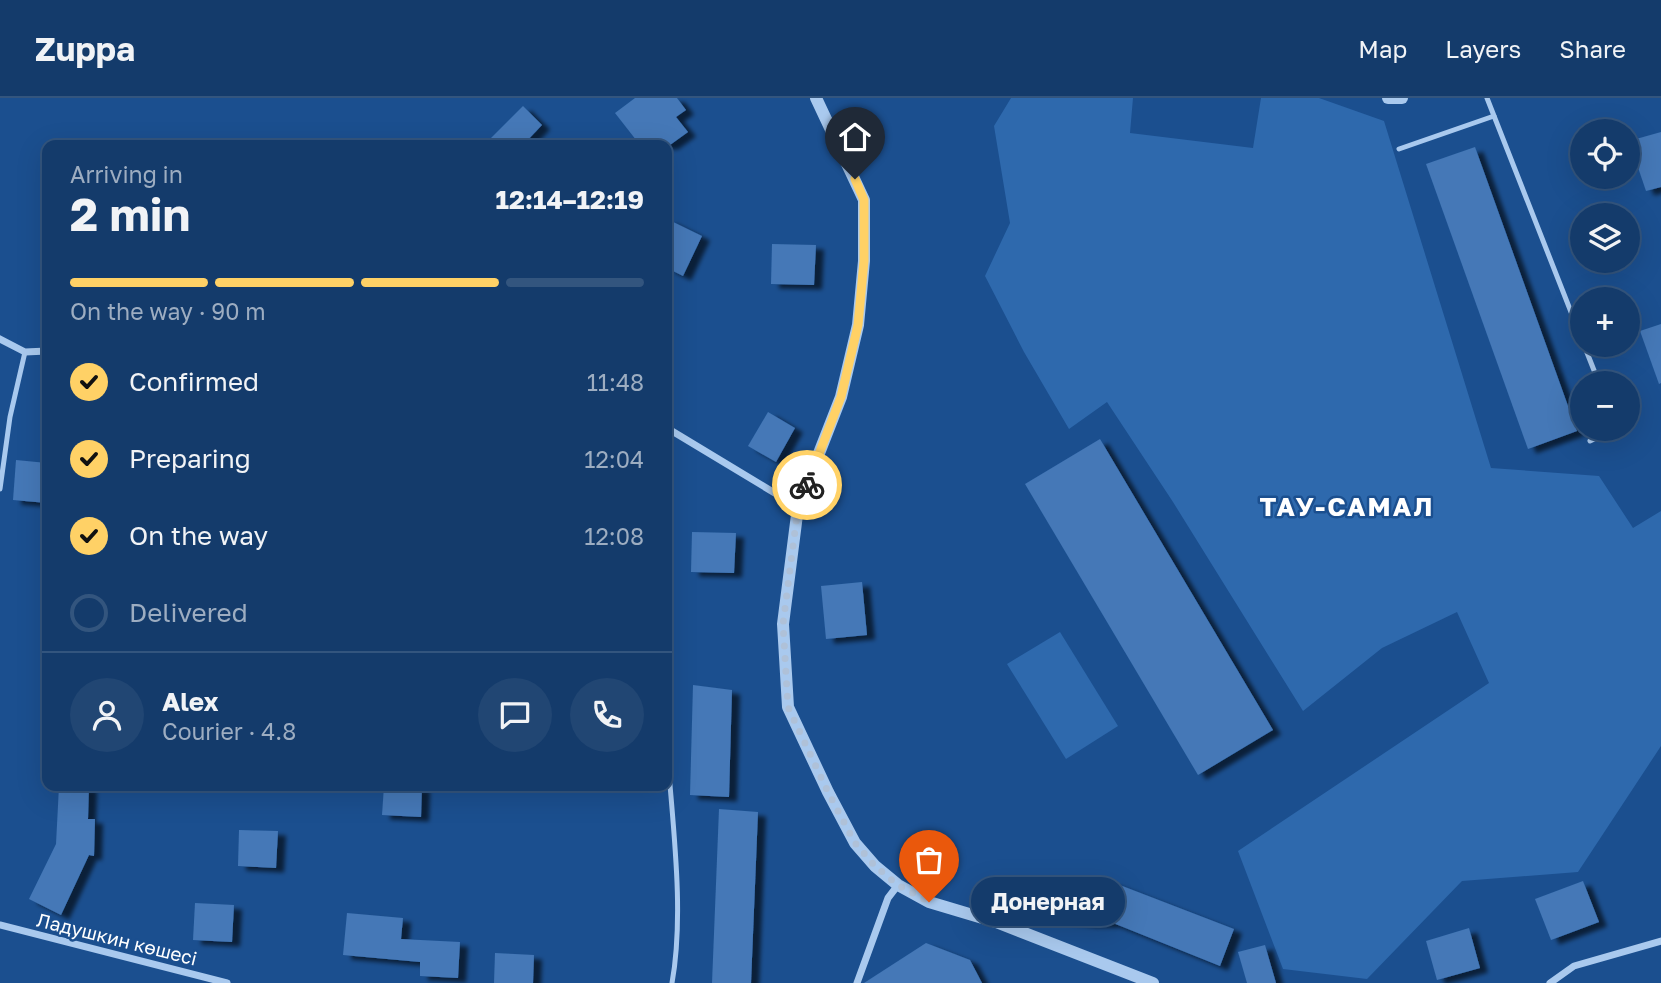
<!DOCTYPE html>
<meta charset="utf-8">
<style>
body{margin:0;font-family:"Golos Text",sans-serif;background:#214673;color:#f1f3f6;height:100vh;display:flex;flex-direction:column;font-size:26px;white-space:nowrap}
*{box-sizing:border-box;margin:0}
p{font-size:23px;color:#9dadc1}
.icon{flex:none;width:38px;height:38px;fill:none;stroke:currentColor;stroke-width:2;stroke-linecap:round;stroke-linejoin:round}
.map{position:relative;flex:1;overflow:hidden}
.panel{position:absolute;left:42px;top:42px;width:630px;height:651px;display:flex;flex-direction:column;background:#143b6b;border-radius:14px;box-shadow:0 7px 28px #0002,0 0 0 2px #33557e}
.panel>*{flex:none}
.buttons{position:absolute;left:1570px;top:21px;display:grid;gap:14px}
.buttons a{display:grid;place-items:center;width:70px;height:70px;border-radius:50%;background:#143b6b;box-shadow:0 7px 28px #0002,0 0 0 2px #33557e;font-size:35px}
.pin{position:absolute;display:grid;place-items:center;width:60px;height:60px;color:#fff;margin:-72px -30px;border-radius:50% 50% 50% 0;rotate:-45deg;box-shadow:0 0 7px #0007}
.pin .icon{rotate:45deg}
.courier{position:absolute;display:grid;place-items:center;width:70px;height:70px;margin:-35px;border:5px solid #ffd166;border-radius:50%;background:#fff;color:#222;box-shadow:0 2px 9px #0007}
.bubble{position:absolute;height:49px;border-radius:24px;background:#143b6b;box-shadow:0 7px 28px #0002,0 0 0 2px #33557e;font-size:23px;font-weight:700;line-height:49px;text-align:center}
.summary em{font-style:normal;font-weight:700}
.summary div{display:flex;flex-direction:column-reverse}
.summary{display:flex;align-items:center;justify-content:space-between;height:119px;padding:0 28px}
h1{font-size:46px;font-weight:700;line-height:52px}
.bar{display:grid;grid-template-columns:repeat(4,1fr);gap:10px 7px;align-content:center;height:84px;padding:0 28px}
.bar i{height:9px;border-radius:5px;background:#33557e}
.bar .selected{background:#ffd166}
.bar p{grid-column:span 4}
.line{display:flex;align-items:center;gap:18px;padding:0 28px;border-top:2px solid #33557e}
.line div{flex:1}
.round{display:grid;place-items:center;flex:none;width:74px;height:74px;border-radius:37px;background:#214673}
ol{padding:0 28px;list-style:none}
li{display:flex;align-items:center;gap:21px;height:77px}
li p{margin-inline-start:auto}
li .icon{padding:7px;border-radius:50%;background:#ffd166;color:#111;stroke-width:4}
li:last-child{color:#9dadc1}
li i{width:38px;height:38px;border:4px solid #33557e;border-radius:50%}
header{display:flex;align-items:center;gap:42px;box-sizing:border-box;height:98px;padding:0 35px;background:#143b6b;border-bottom:2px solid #33557e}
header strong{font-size:33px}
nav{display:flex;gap:38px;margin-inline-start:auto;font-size:24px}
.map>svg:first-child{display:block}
.green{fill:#2e69ad}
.building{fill:#4478b7;filter:url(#shadow)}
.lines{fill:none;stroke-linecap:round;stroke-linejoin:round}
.service{stroke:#a9c9ee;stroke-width:5}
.minor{stroke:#a9c9ee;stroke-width:7}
.tertiary{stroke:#a9c9ee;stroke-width:12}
.done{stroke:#afc1d8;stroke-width:7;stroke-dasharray:0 12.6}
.route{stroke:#ffd166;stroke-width:9}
.labels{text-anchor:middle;stroke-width:5;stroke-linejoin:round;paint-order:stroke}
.street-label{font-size:19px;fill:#fff;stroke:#1b4f8f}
.district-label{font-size:26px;font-weight:bold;letter-spacing:2px;fill:#fff;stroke:#1b4f8f}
</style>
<header>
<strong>Zuppa</strong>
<nav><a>Map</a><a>Layers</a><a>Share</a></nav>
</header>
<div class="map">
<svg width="1661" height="885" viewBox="0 0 1661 885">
<defs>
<filter id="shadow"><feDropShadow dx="8" dy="4.5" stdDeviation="2" flood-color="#0009"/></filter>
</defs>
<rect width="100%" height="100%" fill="#1b4f8f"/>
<g class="green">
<polygon points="1011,0 1133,0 1130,35 1253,50 1261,0 1319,0 1384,23 1491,370 1599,378 1633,430 1661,413 1661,648 1578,774 1462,783 1367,881 1283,871 1238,753 1489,585 1457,514 1382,550 1303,613 1173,404 1107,304 1069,331 1024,254 985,178 1010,125 994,28"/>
<polygon points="1060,534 1118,628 1066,661 1007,566"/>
</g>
<g class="building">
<polygon points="635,0 677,0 686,12 676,19 688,34 670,47 640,47 615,15"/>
<polygon points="523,8 542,27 523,47 484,47"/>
<polygon points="1661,34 1661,89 1646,93 1629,43"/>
<polygon points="1475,49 1577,333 1528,351 1426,66"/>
<polygon points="667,121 702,138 683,178 667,170"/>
<polygon points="772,146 816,147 814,187 771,186"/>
<polygon points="1661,226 1661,285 1659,286 1640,233"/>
<polygon points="768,314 795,330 776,364 748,348"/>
<polygon points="1100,341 1273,632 1198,677 1025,386"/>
<polygon points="16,362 47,365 47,405 13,402"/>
<polygon points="692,434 736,435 734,475 691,474"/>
<polygon points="862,484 867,537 826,541 821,488"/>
<polygon points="693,587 732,592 729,699 690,697"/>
<polygon points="59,688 89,688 88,721 95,721 94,758 89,757 61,817 29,801 56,746"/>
<polygon points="384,688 422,688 421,719 382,717"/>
<polygon points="719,711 758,714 751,885 712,885"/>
<polygon points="239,732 278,733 276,770 238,768"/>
<polygon points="1583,783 1599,824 1551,842 1535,801"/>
<polygon points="1112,784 1234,831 1220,868 1113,825 1089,825 1026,817 1035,794"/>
<polygon points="195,805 234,807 232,844 193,842"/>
<polygon points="347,815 403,820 401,841 460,844 458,880 420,878 420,864 343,857"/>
<polygon points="1469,830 1480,870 1437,882 1426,843"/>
<polygon points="926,845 970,862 982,885 864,885"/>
<polygon points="1265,847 1276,885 1247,885 1238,854"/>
<polygon points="495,855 534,857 533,885 494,885"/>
</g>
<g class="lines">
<g class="service">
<polyline points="1487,0 1582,242"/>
<polyline points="1399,51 1494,18"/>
<polyline points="1584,247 1599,285"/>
<polyline points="1590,343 1609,334 1610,331"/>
<polyline points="0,391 10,319 25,254"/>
<path d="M667,649C672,723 685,813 672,885"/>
</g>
<g class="minor">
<polyline points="0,241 25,254 47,253"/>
<polyline points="667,330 798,409"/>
<polyline points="0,827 227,885"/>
<polyline points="857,885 888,800 898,787"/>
<polyline points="1550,885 1574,868 1661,843"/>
</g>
<g class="tertiary">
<polyline points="816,0 864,102 864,163 858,227 841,299 798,409 783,526 788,609 828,694 855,745 875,768 898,787 929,804 996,824 1153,885"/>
<polyline points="1388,0 1402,0"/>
</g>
</g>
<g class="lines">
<polyline class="done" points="807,387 798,409 783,526 788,609 828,694 855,745 875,768 898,787 929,804"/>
<polyline class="route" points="807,387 841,299 858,227 864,163 864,102 855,81"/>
</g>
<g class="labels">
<g class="street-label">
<text transform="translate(117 841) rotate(14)" y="7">Ладушкин көшесі</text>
</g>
<g class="district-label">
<text x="1347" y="418">ТАУ-САМАЛ</text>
</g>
</g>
</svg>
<div class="buttons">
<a><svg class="icon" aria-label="locate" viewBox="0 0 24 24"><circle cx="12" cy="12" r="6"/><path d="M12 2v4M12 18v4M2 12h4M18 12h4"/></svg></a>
<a><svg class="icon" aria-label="layers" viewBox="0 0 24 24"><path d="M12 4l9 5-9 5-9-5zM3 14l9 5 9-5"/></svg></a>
<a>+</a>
<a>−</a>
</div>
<div class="pin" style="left:929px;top:804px;background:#ea580c"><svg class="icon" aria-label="bag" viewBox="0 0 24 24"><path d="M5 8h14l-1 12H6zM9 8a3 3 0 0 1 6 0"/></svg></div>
<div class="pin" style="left:855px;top:81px;background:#1f2937"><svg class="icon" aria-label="home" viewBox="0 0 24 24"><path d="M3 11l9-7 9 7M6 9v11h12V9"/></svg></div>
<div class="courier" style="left:807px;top:387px"><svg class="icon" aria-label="bike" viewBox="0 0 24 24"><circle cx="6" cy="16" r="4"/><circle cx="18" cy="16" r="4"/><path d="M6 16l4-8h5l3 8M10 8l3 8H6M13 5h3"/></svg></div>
<div class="bubble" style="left:971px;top:779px;width:154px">Донерная</div>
<section class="panel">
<div class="summary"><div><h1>2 min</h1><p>Arriving in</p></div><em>12:14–12:19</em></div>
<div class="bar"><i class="selected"></i><i class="selected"></i><i class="selected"></i><i></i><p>On the way · 90 m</p></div>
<ol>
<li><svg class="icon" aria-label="check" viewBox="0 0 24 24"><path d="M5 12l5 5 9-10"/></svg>Confirmed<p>11:48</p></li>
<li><svg class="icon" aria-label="check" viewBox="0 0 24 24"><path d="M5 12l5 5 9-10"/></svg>Preparing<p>12:04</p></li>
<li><svg class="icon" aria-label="check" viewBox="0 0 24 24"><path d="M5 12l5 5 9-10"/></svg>On the way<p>12:08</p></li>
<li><i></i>Delivered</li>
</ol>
<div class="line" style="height:126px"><a class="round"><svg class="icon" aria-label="person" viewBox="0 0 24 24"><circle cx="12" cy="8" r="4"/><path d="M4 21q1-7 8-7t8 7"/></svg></a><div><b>Alex</b><p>Courier · 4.8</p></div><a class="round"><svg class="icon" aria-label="chat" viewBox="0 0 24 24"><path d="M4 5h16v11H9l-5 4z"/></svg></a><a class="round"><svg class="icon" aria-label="phone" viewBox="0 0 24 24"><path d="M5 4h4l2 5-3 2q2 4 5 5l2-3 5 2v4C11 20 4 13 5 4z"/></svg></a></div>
</section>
</div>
